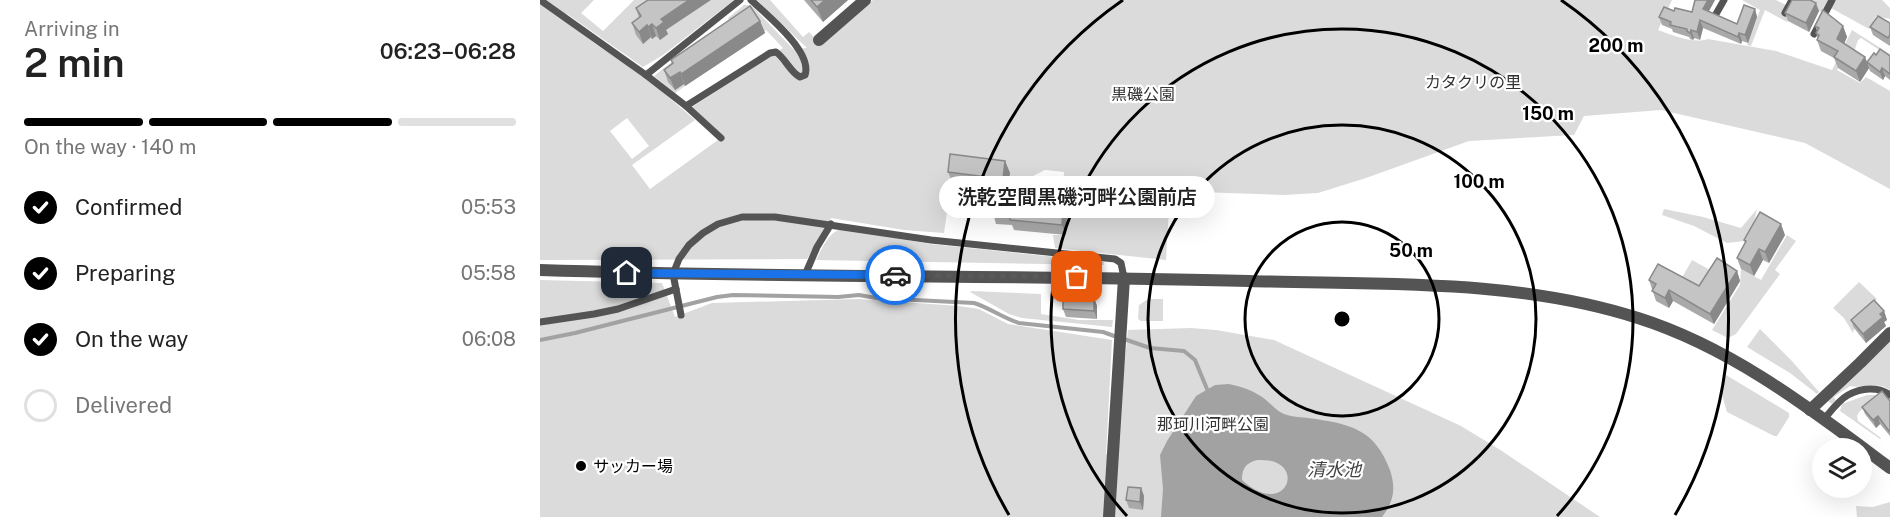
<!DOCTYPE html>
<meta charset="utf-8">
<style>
body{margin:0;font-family:"Public Sans","Noto Sans JP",sans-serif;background:#f6f6f6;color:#222;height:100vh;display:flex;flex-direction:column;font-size:22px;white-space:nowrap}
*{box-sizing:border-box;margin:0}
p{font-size:20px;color:#767676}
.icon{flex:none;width:33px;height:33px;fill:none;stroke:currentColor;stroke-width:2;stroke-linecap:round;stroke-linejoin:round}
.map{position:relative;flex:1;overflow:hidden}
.details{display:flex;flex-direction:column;background:#fff;width:540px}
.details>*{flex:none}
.buttons{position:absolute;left:1272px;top:438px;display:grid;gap:12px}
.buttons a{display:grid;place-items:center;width:60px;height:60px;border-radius:50%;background:#fff;box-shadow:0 6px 24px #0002;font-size:30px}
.pin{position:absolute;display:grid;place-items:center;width:51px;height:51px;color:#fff;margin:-26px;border-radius:12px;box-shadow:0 3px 9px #0006}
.courier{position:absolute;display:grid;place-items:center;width:60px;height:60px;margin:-30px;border:4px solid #1a73e8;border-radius:50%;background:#fff;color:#222;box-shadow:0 2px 8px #0007}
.bubble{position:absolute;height:42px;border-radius:21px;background:#fff;box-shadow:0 6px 24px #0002;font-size:20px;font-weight:600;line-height:42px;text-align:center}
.overview em{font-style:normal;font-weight:600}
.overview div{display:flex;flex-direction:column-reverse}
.overview{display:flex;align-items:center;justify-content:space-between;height:102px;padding:0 24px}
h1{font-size:39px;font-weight:600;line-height:45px}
.bar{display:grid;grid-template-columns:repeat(4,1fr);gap:9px 6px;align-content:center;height:72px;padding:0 24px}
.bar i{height:8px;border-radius:4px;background:#e0e0e0}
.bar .active{background:#000}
.bar p{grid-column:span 4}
ol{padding:0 24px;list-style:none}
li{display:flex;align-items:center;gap:18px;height:66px}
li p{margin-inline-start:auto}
li .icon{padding:6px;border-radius:50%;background:#000;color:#fff;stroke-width:4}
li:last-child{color:#767676}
li i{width:33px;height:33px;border:3px solid #e0e0e0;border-radius:50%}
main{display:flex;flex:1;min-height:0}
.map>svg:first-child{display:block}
.green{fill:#dbdbdb;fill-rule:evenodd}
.water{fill:#a2a2a2;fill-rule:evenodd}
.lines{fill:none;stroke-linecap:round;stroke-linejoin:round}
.stream{stroke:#a2a2a2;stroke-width:4}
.service{stroke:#545454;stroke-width:7}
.minor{stroke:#545454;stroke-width:12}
.tertiary{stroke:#545454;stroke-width:12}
.wall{fill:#a9a9a9}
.shaded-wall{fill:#898989}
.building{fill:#c4c4c4;stroke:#898989;stroke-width:1.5}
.done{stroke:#595959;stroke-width:6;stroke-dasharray:0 10.8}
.route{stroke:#1a73e8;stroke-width:8}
.ring{fill:none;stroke:#000;stroke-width:3}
.poi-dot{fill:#000;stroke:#fff;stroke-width:2}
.labels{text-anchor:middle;stroke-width:4.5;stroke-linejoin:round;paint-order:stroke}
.park-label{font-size:16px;fill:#323232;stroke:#fff}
.poi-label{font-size:16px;fill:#000;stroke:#fff;text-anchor:start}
.water-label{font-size:18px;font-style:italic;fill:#434343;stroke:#fff}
.centre{fill:#000;stroke:#fff;stroke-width:3}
.ring-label{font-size:18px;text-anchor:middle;font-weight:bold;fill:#000;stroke:#fff;stroke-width:4.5;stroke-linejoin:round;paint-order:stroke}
</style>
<main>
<section class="details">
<div class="overview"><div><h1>2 min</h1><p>Arriving in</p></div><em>06:23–06:28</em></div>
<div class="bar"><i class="active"></i><i class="active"></i><i class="active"></i><i></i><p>On the way · 140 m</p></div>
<ol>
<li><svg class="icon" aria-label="check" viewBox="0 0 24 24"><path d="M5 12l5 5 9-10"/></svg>Confirmed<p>05:53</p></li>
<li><svg class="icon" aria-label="check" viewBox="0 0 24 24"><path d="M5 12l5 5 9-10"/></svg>Preparing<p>05:58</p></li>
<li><svg class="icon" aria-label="check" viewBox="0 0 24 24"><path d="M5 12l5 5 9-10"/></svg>On the way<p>06:08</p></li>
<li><i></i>Delivered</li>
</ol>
</section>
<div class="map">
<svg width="1350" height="517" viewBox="0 0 1350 517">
<rect width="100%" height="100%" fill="#fff"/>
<g class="green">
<path d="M0,0H54L41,13L63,31L94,0H194L123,55L103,67L27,14L23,19L54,43L104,76L155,120L92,165L110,189L178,140L152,107L243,48L226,30L135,93L114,76L166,35L171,41L192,25L188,18L204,5H211L253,49L267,48L217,0H230L263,37L269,32L278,41L307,21L333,0H1132L1118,30C1131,35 1154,44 1168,39L1236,51L1292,70L1312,30L1350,54V57L1321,38L1318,40L1314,52L1307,53L1297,70L1320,83L1326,77L1350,91V189L1265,143L1121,110L1044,116L1034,135L929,141L826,178L778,193L744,195L630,191L626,260L515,248L513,235H526L523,190L524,172L505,170L487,179L413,170L404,233L364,230L291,218L267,259L0,260ZM87,118L109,146L92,159L70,131Z"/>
<polygon points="1202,0 1236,0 1250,7 1254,0 1288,0 1281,12 1258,0 1247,22 1225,10 1211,46 1207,45 1220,10"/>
<polygon points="1295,0 1342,0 1350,8 1350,19 1336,16 1329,29 1291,8"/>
<polygon points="1124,209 1163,217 1201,228 1217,209 1213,226 1205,241 1187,243 1154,226 1122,215"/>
<path d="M302,229L390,244L564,262V265L276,260C282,249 288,232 302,229Z"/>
<polygon points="1247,235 1256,241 1235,270 1240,274 1196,334 1188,338 1172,330 1200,285 1201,269 1221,280"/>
<polygon points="1152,260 1170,270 1157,291 1140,281"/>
<polygon points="0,280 122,283 135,317 172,303 318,299 419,306 439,309 468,324 572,340 566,455 577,440 588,330 651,328 676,330 734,340 921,426 962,451 1060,517 0,517"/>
<polygon points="1319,282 1337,299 1313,323 1315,326 1313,333 1304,318 1293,308"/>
<polygon points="432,291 501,294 501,314 539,320 573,320 572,327 482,318 469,314 430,292"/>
<polygon points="608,299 623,299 623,321 601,321 598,319 599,305"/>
<polygon points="1220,329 1251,360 1279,392 1277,394 1250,373 1207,347"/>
<path d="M1350,340V390C1336,380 1324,389 1310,386L1294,397L1296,401L1292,404L1286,400Z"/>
<polygon points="1186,375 1249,413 1249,417 1237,436 1234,436 1187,412 1181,391"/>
<polygon points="1327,395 1340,395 1319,412 1317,416 1318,421 1341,438 1340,439 1300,411 1302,404"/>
<polygon points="1350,502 1350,517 1317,517 1316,506 1333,507"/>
</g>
<path class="water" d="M689,384C703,387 715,391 726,400C732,405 737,411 744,414C755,418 765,417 776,419C814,425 835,431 850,470C856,489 854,501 842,517H621L623,489L620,455L627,441L656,396L675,385ZM717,460C723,460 731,460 737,463C762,475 740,515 702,480C702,468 706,463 717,460Z"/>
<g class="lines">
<g class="stream">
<polyline points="584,339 610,348 644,351 655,360 667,389"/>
<path d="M0,340L35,333L177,297L193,295L298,297L319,295L336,298L434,303C450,308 463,318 479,323L563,332L577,337"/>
</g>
<g class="service">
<polyline points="0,0 106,75"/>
<polyline points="1245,13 1252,0"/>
<polyline points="1176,14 1184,0"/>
<polyline points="1274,34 1292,0"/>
<path d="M146,106L230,53L236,52C246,59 250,72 260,77L265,75C273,52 227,15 211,0"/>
<polyline points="181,138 146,106 106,75 200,0"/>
<polyline points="265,275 277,247 291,224"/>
<polyline points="141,315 133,274 139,259 149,245 163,233 178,224 202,217 235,217 391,240 575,259 581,263 584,278"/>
<polyline points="0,322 54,314 78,309 136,289"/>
<path d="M1284,419C1291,411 1299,400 1308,395C1321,388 1338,386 1350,395"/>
</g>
<g class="minor">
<polyline points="279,40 325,0"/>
<polyline points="1270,410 1320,363 1350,333"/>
</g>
<g class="tertiary">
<path d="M0,270C236,278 473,275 709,281C838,285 974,278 1098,318C1193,348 1272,410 1350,468"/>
<polyline points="569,517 584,278"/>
</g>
</g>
<g class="wall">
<polygon points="264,0 308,0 283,22"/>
<polygon points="1175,0 1169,11 1197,24 1215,9 1217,17 1208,43 1202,41 1201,44 1163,28 1160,40 1154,38 1153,40 1150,39 1149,37 1133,32 1132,29 1122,25 1119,17 1134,11 1152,12"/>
<polygon points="96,8 126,30 128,34 120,40 116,36 112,39 111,37 103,44 96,35 92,23 99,18"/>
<polygon points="1279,11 1269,32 1248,21 1245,13"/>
<polygon points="220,21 225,33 145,86 144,84 135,90 128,82 124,70 132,63 131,60"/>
<polygon points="1350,23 1350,46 1333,35 1330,27"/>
<polygon points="1275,26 1303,26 1307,37 1304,44 1325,57 1327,62 1336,55 1350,56 1350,80 1345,76 1343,80 1330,71 1329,68 1320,82 1298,68 1294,58 1281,51 1277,40 1278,39 1276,33 1277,31"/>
<polygon points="465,161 470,173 467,191 468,193 504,197 528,190 526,235 474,230 472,225 456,224 453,213 454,190 413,184 408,172"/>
<polygon points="1245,235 1229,263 1223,260 1214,276 1201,269 1197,258 1205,243 1204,240"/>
<polygon points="1197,271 1200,281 1174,324 1133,301 1129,308 1116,301 1109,280 1159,286"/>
<polygon points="554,298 557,306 557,319 526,317 523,309"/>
<polygon points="1344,311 1347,320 1344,322 1346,326 1326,343 1314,328 1311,320"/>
<polygon points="1350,401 1350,436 1340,424 1336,428 1325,414 1322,407"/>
<polygon points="601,488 604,496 603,510 589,508 586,500"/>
</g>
<g class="shaded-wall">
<polygon points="149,0 171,0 126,30 128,34 120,40 116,28 121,19"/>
<polygon points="285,0 308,0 283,22 277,7"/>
<polygon points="1168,0 1175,0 1166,16 1163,9"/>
<polygon points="1276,3 1279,11 1269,32 1266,23"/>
<polygon points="1215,9 1217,17 1208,43 1205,35"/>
<polygon points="1160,20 1163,28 1160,40 1157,32"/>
<polygon points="220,21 225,33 145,86 141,74"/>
<polygon points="112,24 116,36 112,39 108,27"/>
<polygon points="107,25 111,37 103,44 99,32"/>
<polygon points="1303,26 1307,37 1301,50 1297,39"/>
<polygon points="1151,30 1154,38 1153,40 1150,33"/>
<polygon points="1199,33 1202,41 1201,44 1198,37"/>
<polygon points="1325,57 1329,68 1320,82 1316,71"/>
<polygon points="1342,68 1345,76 1343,80 1340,72"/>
<polygon points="140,72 144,84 135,90 130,78"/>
<polygon points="465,161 470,173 467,191 463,179"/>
<polygon points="524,180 528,190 526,235 522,225"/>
<polygon points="1241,224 1245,235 1229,263 1225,252"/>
<polygon points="1219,249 1223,260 1214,276 1210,265"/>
<polygon points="1197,271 1200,281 1174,324 1170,314"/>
<polygon points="1129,290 1133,301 1129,308 1125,298"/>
<polygon points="554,298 557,306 557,319 554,311"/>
<polygon points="1344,311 1347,320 1344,322 1346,326 1326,343 1323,334"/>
<polygon points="1338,416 1340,424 1336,428 1333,420"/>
<polygon points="601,488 604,496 603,510 600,502"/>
</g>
<g class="building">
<polygon points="108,0 149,0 121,19 124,22 116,28 112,24 108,27 107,25 99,32 92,23 101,16 96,8"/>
<polygon points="271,0 285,0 277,7"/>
<polygon points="1155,0 1168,0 1163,9 1197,24 1204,5 1215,9 1205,35 1199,33 1198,37 1160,20 1157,32 1151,30 1150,33 1147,31 1147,29 1130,25 1131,22 1119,17 1124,7 1134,11 1135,8 1152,12"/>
<polygon points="1252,0 1270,0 1276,3 1266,23 1245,13"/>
<polygon points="210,6 220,21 141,74 140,72 130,78 124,70 133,63 131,60"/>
<polygon points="1283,10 1303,26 1297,39 1325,57 1316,71 1294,57 1298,51 1277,40 1279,35 1276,33 1279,28 1275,26"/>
<polygon points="1338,16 1350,23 1350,35 1348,38 1330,27"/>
<polygon points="1340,49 1350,56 1350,74 1342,68 1340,72 1327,62 1334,53 1336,55"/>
<polygon points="410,154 465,161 463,179 408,172"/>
<polygon points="505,179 524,180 522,225 470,220 470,214 453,213 455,187 465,187 465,193 504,197"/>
<polygon points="1220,212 1241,224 1225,252 1219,249 1210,265 1197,258 1206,241 1204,240"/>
<polygon points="1177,258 1197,271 1170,314 1129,290 1125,298 1112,291 1116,284 1109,280 1118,264 1159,286"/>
<polygon points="523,297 554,298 554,311 523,309"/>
<polygon points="1334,300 1344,311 1340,314 1343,317 1323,334 1311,320"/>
<polygon points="1342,391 1350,401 1350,430 1349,431 1338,416 1333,420 1322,407"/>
<polygon points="588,487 601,488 600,502 586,500"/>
</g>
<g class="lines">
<polyline class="done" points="355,275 537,277"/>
<polyline class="route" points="87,273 355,275"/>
</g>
<g class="ring">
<circle cx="802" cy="319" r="97"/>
<circle cx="802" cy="319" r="194"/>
<path d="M587 516A291 291 0 1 1 1017 516"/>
<path d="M469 515A387 387 0 0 1 583 0M1021 0A387 387 0 0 1 1135 515"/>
</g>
<circle class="poi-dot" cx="41" cy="466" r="6"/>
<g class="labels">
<g class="park-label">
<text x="933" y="88">カタクリの里</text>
<text x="603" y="100">黒磯公園</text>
<text x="673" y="430">那珂川河畔公園</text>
</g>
<g class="poi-label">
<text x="53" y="472">サッカー場</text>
</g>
<g class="water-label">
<text x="794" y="476">清水池</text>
</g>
</g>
<circle cx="802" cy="319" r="9" class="centre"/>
<g class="ring-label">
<text x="1076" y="52">200 m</text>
<text x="1008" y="120">150 m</text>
<text x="939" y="188">100 m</text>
<text x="871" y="257">50 m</text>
</g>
</svg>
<div class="buttons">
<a><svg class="icon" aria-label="layers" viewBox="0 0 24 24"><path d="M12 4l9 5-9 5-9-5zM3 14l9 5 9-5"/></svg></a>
</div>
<div class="pin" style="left:537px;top:277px;background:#ea580c"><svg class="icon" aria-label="bag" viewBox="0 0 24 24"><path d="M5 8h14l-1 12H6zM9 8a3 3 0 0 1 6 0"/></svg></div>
<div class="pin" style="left:87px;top:273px;background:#1f2937"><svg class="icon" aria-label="home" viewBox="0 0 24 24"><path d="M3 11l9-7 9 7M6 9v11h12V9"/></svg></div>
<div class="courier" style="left:355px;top:275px"><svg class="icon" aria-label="car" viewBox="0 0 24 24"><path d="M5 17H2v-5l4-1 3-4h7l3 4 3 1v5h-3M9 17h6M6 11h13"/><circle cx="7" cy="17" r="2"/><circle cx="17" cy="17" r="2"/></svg></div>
<div class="bubble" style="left:399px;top:176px;width:276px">洗乾空間黒磯河畔公園前店</div>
</div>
</main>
